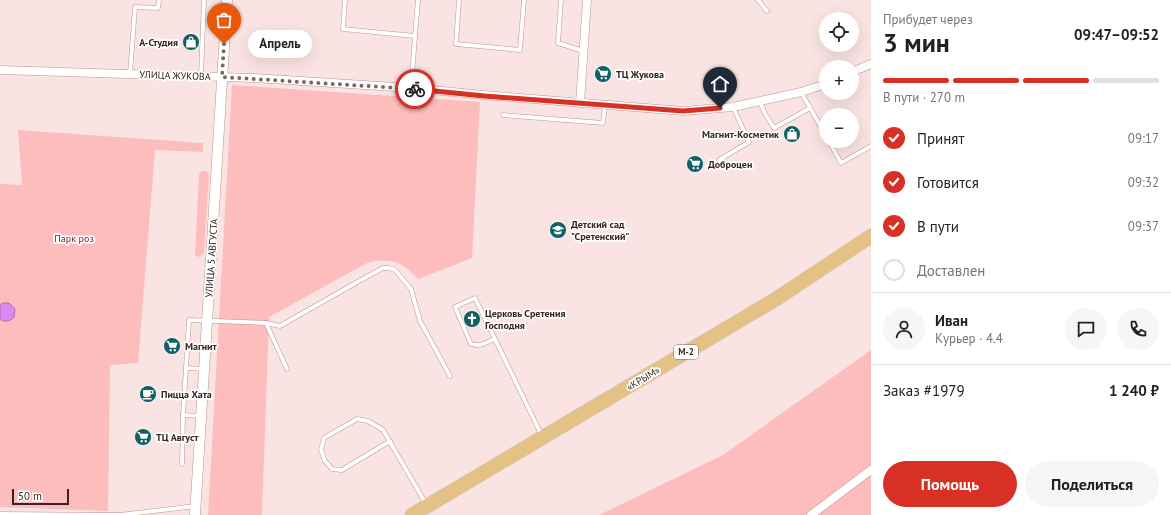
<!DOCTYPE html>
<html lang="ru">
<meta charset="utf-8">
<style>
body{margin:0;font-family:"PT Sans",sans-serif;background:#f6f6f6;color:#222;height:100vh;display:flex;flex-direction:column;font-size:15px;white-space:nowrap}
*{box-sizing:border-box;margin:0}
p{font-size:13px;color:#767676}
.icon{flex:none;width:22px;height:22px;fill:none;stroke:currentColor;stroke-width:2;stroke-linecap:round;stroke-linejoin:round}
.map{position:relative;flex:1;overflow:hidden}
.side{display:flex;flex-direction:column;background:#fff;width:300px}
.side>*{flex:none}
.fabs{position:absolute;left:819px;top:12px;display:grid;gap:8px}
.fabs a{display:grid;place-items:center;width:40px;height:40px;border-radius:50%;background:#fff;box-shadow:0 4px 16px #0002;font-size:20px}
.scale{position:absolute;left:12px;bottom:10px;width:57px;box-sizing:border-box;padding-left:4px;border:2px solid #362323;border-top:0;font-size:11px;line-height:14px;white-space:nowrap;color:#362323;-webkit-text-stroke:3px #fff;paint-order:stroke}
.pin{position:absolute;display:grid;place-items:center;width:34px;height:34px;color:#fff;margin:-41px -17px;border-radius:50% 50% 50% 0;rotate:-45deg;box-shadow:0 0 4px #0007}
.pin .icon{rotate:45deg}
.courier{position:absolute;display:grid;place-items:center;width:40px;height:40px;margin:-20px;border:3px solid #d93025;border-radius:50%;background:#fff;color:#222;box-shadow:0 1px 5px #0007}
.bubble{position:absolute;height:28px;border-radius:14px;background:#fff;box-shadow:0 4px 16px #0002;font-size:13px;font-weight:800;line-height:28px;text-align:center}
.headline em{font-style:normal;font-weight:800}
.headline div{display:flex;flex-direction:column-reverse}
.headline{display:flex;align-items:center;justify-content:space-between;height:68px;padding:0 12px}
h1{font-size:26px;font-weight:800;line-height:30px}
.bar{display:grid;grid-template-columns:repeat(4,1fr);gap:6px 4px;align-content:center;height:48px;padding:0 12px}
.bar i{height:5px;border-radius:3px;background:#e0e0e0}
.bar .active{background:#d93025}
.bar p{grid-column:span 4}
.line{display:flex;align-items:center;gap:10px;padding:0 12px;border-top:1px solid #e0e0e0}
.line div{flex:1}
.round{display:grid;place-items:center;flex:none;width:42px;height:42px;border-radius:21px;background:#f6f6f6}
ol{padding:0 12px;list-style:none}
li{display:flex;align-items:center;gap:12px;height:44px}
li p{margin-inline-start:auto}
li .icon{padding:4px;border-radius:50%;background:#d93025;color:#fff;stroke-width:4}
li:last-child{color:#767676}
li i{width:22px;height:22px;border:2px solid #e0e0e0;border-radius:50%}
.button{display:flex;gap:8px;margin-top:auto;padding:8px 12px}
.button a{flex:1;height:46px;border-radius:24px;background:#d93025;color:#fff;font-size:16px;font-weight:800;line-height:46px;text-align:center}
.button a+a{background:#f6f6f6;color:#222}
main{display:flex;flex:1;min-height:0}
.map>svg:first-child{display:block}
.green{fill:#fdbdbc}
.water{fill:#dc88ed;stroke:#aa6ab0}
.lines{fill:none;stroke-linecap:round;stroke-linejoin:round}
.service-casing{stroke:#c0908e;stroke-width:5}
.minor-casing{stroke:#c0908e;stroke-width:9}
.tertiary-casing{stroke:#c0908e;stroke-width:11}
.trunk-casing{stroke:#cfcaca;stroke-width:15}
.service{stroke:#fff;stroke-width:4}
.minor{stroke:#fff;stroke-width:8}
.tertiary{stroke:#fff;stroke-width:10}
.trunk{stroke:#e4c286;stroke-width:14}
.done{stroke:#7b6766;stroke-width:4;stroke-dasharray:0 7.2}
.route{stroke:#d93025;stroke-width:5}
.labels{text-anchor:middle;stroke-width:3.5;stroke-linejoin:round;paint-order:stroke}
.shield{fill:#fff;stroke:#726565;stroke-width:1}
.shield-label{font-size:9px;font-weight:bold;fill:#362323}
.poi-label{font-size:10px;font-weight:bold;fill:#362323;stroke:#fff;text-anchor:start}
.street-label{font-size:10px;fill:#362323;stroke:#fff}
.park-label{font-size:10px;fill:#8f1325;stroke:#fff}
</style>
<main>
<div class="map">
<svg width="871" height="515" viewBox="0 0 871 515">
<rect width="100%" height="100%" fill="#fae4e3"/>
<g class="green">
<path d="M232,85L480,102L472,258L418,279C403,262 390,257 367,263L269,317L262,515H208Z"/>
<polygon points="18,130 203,143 203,152 155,150 138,363 110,365 108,511 0,507 0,184 22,185"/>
<polygon points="202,171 207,171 209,175 204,253 200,257 196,256 195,253 199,174"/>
<polygon points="871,350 871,515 599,515 723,455"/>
</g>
<path class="water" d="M3,303H9L15,309L14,317C10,321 5,323 0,319V305Z"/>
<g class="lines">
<g class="service-casing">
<g id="service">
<polyline points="345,0 343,29 415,36 418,0"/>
<polyline points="459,0 456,44 520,50 524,0"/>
<polyline points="561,0 558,43 583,51"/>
<polyline points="758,0 767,11"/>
<polyline points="130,74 135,7 158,8 159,0"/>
<polyline points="201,76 204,0"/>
<polyline points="411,88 415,36"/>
<polyline points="801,92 826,136"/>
<polyline points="760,102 765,114 774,128 810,108"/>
<polyline points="503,115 603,123 605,106"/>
<polyline points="829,141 841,163 871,146"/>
<polyline points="719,160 749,142 733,107"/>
<polyline points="266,323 287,369"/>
<path d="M494,339C486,343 479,347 471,344L455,307L475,298L542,436"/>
<polyline points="186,368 204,369"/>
<polyline points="183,415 201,416"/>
<polyline points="390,441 342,470 332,469 325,461 321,450 324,438 357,419 368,421 383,430 426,504"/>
<polyline points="182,464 183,415 189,320 266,323 280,326 368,276 383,268 389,268 395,270 411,289 420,321 450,376"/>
<polyline points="0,514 120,515 196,506"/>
</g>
</g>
<g class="minor-casing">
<g id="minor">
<polyline points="0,70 254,78 411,88 484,95 683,111 733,107 801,92 826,84"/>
<polyline points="852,72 871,64"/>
<polyline points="580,103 587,0"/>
<polyline points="811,515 871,470"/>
</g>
</g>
<g class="tertiary-casing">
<polyline id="tertiary" points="195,515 227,0"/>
</g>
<g class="trunk-casing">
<polyline id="trunk" points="412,515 776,299 871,236"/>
</g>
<use href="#service" class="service"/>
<use href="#minor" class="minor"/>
<use href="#tertiary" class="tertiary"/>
<use href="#trunk" class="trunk"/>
</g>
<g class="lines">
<polyline class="done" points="224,44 222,77 415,89"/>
<polyline class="route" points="415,89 484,96 683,111 720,108"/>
</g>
<defs>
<g id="shop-disc" transform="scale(0.9)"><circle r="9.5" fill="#106165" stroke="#fff"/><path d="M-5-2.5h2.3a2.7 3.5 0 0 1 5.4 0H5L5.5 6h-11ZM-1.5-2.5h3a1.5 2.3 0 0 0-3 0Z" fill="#fff"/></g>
<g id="supermarket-disc" transform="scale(0.9)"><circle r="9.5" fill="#106165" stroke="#fff"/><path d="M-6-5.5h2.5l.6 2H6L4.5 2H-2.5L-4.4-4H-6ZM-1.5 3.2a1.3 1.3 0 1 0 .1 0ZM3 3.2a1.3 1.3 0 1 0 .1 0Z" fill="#fff"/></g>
<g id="school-disc" transform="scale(0.9)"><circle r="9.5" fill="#106165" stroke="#fff"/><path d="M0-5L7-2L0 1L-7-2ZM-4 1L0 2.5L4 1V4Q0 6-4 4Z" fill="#fff"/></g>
<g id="church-disc" transform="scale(0.9)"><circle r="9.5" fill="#106165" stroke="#fff"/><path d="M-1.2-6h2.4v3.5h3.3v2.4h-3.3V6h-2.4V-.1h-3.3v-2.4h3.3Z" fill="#fff"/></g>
<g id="cafe-disc" transform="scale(0.9)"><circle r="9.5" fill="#106165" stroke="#fff"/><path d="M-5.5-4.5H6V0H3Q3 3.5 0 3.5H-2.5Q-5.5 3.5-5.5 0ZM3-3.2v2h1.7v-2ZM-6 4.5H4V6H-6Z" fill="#fff"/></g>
</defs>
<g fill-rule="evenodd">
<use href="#shop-disc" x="191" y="42"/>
<use href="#supermarket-disc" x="603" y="74"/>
<use href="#shop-disc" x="792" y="134"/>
<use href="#supermarket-disc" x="695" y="164"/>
<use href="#school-disc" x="558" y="230"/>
<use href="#church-disc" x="472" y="319"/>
<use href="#supermarket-disc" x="172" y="346"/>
<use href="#cafe-disc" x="148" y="394"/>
<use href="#supermarket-disc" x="143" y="437"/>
</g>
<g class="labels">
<rect class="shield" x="674" y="345" width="24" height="14" rx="3"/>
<g class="shield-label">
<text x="686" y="355">М-2</text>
</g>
<g class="poi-label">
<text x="178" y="46" text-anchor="end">А-Студия</text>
<text x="616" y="78">ТЦ Жукова</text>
<text x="779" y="138" text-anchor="end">Магнит-Косметик</text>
<text x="708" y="168">Доброцен</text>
<text x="571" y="228">Детский сад<tspan x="571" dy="12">"Сретенский"</tspan></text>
<text x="485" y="317">Церковь Сретения<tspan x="485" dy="12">Господня</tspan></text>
<text x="185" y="350">Магнит</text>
<text x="161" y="398">Пицца Хата</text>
<text x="156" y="441">ТЦ Август</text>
</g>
<g class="street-label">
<text transform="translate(175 75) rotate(2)" y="4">УЛИЦА ЖУКОВА</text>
<text transform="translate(211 258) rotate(-86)" y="4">УЛИЦА 5 АВГУСТА</text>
<text transform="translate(643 378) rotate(-31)" y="4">«КРЫМ»</text>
</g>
<g class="park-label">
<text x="74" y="242">Парк роз</text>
</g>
</g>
</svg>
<div class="fabs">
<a><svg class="icon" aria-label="locate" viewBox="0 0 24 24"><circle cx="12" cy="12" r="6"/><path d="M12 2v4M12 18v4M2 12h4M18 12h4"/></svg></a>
<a>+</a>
<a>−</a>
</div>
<div class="scale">50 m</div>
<div class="pin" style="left:224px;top:44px;background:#ea580c"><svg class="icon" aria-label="bag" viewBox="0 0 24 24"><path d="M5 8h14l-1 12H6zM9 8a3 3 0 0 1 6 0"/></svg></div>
<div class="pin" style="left:720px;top:108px;background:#1f2937"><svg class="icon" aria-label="home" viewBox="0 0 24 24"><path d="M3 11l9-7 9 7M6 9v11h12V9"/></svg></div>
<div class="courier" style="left:415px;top:89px"><svg class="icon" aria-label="bike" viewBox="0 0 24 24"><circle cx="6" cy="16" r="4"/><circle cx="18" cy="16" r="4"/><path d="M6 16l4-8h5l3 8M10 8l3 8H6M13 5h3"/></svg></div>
<div class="bubble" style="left:248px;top:30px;width:64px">Апрель</div>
</div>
<section class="side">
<div class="headline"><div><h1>3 мин</h1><p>Прибудет через</p></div><em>09:47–09:52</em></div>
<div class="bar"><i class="active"></i><i class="active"></i><i class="active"></i><i></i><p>В пути · 270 m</p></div>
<ol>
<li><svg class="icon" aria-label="check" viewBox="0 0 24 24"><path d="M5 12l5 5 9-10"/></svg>Принят<p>09:17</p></li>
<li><svg class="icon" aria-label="check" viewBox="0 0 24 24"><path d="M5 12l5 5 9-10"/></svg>Готовится<p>09:32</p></li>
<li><svg class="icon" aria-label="check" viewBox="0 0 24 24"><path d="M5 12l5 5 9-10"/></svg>В пути<p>09:37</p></li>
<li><i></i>Доставлен</li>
</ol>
<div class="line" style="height:72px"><a class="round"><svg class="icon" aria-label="person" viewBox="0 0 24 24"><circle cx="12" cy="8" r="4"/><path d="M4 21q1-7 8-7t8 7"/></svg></a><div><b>Иван</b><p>Курьер · 4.4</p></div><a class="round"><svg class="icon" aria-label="chat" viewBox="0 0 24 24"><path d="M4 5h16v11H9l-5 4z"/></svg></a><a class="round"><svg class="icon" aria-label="phone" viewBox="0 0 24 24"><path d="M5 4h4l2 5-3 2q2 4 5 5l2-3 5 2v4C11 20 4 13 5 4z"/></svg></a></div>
<div class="line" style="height:52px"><div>Заказ #1979</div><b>1 240 ₽</b></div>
<div class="button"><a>Помощь</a><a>Поделиться</a></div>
</section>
</main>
